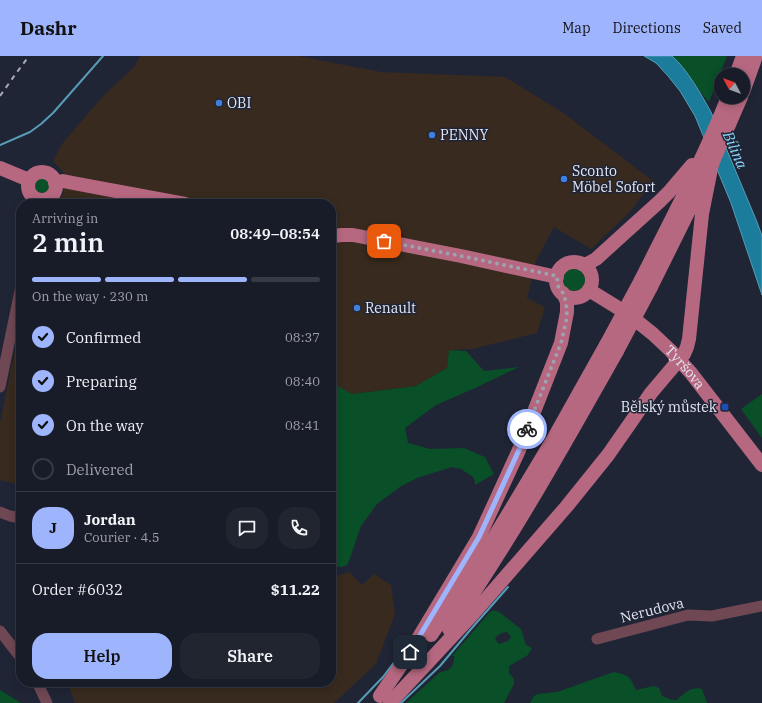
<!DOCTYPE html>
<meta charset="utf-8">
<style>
body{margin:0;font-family:"IBM Plex Serif",serif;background:#212530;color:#f1f3f6;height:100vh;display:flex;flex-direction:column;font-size:15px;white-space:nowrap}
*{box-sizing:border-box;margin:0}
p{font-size:13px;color:#9fa1a8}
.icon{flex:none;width:22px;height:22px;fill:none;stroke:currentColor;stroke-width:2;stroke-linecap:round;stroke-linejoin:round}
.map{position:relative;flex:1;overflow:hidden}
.sheet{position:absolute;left:16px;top:143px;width:320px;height:488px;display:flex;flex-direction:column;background:#181c28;border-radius:16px;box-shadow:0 2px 10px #0003,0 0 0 1px #363a45}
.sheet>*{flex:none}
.needle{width:26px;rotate:311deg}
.controls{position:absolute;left:714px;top:12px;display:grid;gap:8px}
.controls a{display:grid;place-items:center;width:36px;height:36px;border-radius:50%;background:#181c28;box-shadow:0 2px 10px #0003,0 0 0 1px #363a45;font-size:20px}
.pin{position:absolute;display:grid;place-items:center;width:34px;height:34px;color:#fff;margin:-17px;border-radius:8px;box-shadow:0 2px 6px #0006}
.courier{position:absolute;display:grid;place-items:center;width:40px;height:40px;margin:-20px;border:3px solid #9eb4fd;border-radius:50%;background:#fff;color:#222;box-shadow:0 1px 5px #0007}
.headline em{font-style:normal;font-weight:600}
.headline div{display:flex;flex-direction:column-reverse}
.headline{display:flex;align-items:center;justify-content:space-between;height:68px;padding:0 16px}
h1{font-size:26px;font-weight:600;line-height:30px}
.bar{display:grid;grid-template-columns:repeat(4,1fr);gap:6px 4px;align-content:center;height:48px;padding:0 16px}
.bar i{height:5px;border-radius:3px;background:#363a45}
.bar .current{background:#9eb4fd}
.bar p{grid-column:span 4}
.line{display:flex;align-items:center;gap:10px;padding:0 16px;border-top:1px solid #363a45}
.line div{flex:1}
.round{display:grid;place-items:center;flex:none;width:42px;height:42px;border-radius:16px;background:#212530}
ol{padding:0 16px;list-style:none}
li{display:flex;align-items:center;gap:12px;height:44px}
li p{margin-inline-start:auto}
li .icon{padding:4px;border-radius:50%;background:#9eb4fd;color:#111;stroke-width:4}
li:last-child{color:#9fa1a8}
li i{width:22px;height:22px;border:2px solid #363a45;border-radius:50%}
.button{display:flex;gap:8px;margin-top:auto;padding:8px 16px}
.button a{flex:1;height:46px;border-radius:16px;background:#9eb4fd;color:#111;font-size:16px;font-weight:600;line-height:46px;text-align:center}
.button a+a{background:#212530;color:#f1f3f6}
header{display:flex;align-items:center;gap:24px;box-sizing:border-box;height:56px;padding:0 20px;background:#9eb4fd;color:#111}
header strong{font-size:19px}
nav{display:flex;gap:22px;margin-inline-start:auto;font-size:14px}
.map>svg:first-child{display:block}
.commercial{fill:#382a1e}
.green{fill:#094f27;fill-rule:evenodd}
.water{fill:#1b7c9c;stroke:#579cb6}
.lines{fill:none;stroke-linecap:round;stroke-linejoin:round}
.stream{stroke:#579cb6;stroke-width:2}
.minor{stroke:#6f4853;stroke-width:11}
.major{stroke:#b66880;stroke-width:14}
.rail{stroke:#a7abb9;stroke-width:2;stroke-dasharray:5 5;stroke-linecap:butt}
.major-bridge{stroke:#b66880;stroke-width:14}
.done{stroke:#9ea2b0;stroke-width:4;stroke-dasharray:0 7.2}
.route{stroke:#9eb4fd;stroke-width:5}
.shop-dot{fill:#3f7fe0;stroke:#202536;stroke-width:1.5}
.transit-dot{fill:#1a4fb4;stroke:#202536;stroke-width:1.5}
.labels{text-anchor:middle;stroke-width:3;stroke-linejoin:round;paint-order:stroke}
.poi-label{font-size:14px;fill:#e2e6f2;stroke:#202536;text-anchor:start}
.street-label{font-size:14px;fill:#e2e6f2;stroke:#202536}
.water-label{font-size:15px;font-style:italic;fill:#8bdbfc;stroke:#202536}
</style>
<header>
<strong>Dashr</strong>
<nav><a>Map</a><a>Directions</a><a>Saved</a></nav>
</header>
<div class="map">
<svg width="762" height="647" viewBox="0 0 762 647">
<rect width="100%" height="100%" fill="#202536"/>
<g class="commercial">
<polygon points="140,0 298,0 381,16 505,21 562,56 653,125 630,156 591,193 554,171 537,203 527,242 545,251 537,277 472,293 449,294 447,312 416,330 352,338 331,326 331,148 52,148 63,139 65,118 53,105 62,88 102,41 134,11"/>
<polygon points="21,265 21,429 0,424 0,367"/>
<polygon points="349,516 362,529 374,518 391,529 395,558 376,608 334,647 75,647 69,631 75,629 74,626 331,626 331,522"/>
</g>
<g class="green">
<path d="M672,0H727L709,46C695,32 687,13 672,0Z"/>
<circle cx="42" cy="129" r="8"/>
<circle cx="574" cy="224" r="11"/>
<polygon points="449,294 466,295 484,315 519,311 473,333 436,349 405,372 408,387 430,393 464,392 485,401 494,418 475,429 475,425 473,421 461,413 452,411 417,422 400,431 377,448 361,470 348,508 343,511 331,510 331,326 352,338 416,330 447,312"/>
<polygon points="762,338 762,382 741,353"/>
<path d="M493,554L499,556L521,573L526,589L532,592L528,599L509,610V617L514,623V628L504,647H406L440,616C449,615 455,611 454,600H452L489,557ZM507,576L511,581L508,585L499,588L495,583C498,578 501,577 507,576Z"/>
<path d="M614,616C630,620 629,619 636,634L654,630L659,632L662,640L672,644H677C684,637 692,630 702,633L707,647H530L534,640L538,638L557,636Z"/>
<polygon points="0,634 21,647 0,647"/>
</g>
<path class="water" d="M644,0H672C687,13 701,38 711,56L757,166L762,180V239L731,147L695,60L680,35L668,20L656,7Z"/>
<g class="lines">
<g class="stream">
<polyline points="0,89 30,76 41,68 53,57 103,0"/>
<polyline points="358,647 383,621 398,601"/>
<polyline points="401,647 440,610 471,573 508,531"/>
</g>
<g class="minor">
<polyline points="38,148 39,144"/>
<polyline points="0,331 21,230"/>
<polyline points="0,456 10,460 21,462"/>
<polyline points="0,575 21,602"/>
<polyline points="597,583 688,559 712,560 762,550"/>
<polyline points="37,626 47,647"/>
</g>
<g class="major">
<polyline points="736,19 743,0"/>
<polyline points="743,36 756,0"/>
<polyline points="0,112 29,124"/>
<circle cx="42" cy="130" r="14"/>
<polyline points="55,127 63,125 73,127 185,148"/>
<polyline points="332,180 342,179 353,179 461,200 557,221"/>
<circle cx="574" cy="224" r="18"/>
<polyline points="582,208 587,208 596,203 660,145 669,136 692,109"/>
<path d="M641,224C671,164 703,104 728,41"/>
<polyline points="651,231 712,108 741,41"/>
<path id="s1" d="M589,234L628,258L653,278L671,295L691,317L762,409"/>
<path d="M449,573C511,484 564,389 617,295"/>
<polyline points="431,579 468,524 501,470 555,380 606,289"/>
<polyline points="380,640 410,596 479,481 519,394 561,287 567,256 567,246 563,237"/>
<polyline points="390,647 473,558 567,450 608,399 631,366 651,337 684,298 687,291 689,283 702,158 712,108"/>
</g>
<polyline class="rail" points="0,40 17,16 29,0"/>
<g class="major-bridge">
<polyline points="606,289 641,224"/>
<polyline points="617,295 651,231"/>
</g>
</g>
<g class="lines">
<polyline class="done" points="384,185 461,200 557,220 558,230 563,237 566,246 567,261 561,287 527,373"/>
<polyline class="route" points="410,596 479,481 519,394 527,373"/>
</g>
<g class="shop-dot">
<circle cx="219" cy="47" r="4"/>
<circle cx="432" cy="79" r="4"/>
<circle cx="564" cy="123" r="4"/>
<circle cx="357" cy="252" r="4"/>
</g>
<rect class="transit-dot" x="721" y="347" width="8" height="8" rx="2"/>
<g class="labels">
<g class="poi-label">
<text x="227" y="52">OBI</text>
<text x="440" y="84">PENNY</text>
<text x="572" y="120">Sconto<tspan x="572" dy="16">Möbel Sofort</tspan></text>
<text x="365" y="257">Renault</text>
<text x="717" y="356" text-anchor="end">Bělský můstek</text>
</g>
<g class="street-label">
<text dy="5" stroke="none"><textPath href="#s1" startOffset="124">Tyršova</textPath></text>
<text transform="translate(652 554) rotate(-14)" y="5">Nerudova</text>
</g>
<g class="water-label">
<text transform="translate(735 94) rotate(66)" y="5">Bílina</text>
</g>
</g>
</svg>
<div class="controls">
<a><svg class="needle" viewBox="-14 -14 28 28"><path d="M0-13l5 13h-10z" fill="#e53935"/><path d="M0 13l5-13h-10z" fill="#9fa1a8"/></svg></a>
</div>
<div class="pin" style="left:384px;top:185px;background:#ea580c"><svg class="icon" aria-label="bag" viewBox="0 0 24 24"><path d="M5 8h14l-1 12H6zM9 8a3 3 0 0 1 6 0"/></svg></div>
<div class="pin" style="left:410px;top:596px;background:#1f2937"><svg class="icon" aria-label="home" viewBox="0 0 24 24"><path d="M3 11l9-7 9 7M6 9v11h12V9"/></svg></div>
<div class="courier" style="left:527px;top:373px"><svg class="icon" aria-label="bike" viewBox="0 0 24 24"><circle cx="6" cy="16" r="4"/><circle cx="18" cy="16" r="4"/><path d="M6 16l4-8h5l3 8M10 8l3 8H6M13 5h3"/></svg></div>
<section class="sheet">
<div class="headline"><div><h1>2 min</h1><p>Arriving in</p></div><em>08:49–08:54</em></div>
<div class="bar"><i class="current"></i><i class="current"></i><i class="current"></i><i></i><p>On the way · 230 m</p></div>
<ol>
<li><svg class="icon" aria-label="check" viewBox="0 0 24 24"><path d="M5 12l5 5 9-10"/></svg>Confirmed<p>08:37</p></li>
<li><svg class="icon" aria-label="check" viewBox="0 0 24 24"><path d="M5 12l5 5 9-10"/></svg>Preparing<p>08:40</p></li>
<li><svg class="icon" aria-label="check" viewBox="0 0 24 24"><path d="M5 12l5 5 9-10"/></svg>On the way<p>08:41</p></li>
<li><i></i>Delivered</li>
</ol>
<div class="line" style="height:72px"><b class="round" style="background:#9eb4fd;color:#111">J</b><div><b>Jordan</b><p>Courier · 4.5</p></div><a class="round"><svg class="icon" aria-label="chat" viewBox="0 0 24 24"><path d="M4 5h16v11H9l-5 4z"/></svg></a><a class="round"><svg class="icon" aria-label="phone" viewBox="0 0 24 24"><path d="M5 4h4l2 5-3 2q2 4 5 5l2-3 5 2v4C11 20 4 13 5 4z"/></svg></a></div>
<div class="line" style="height:52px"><div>Order #6032</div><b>$11.22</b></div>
<div class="button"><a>Help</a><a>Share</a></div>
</section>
</div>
